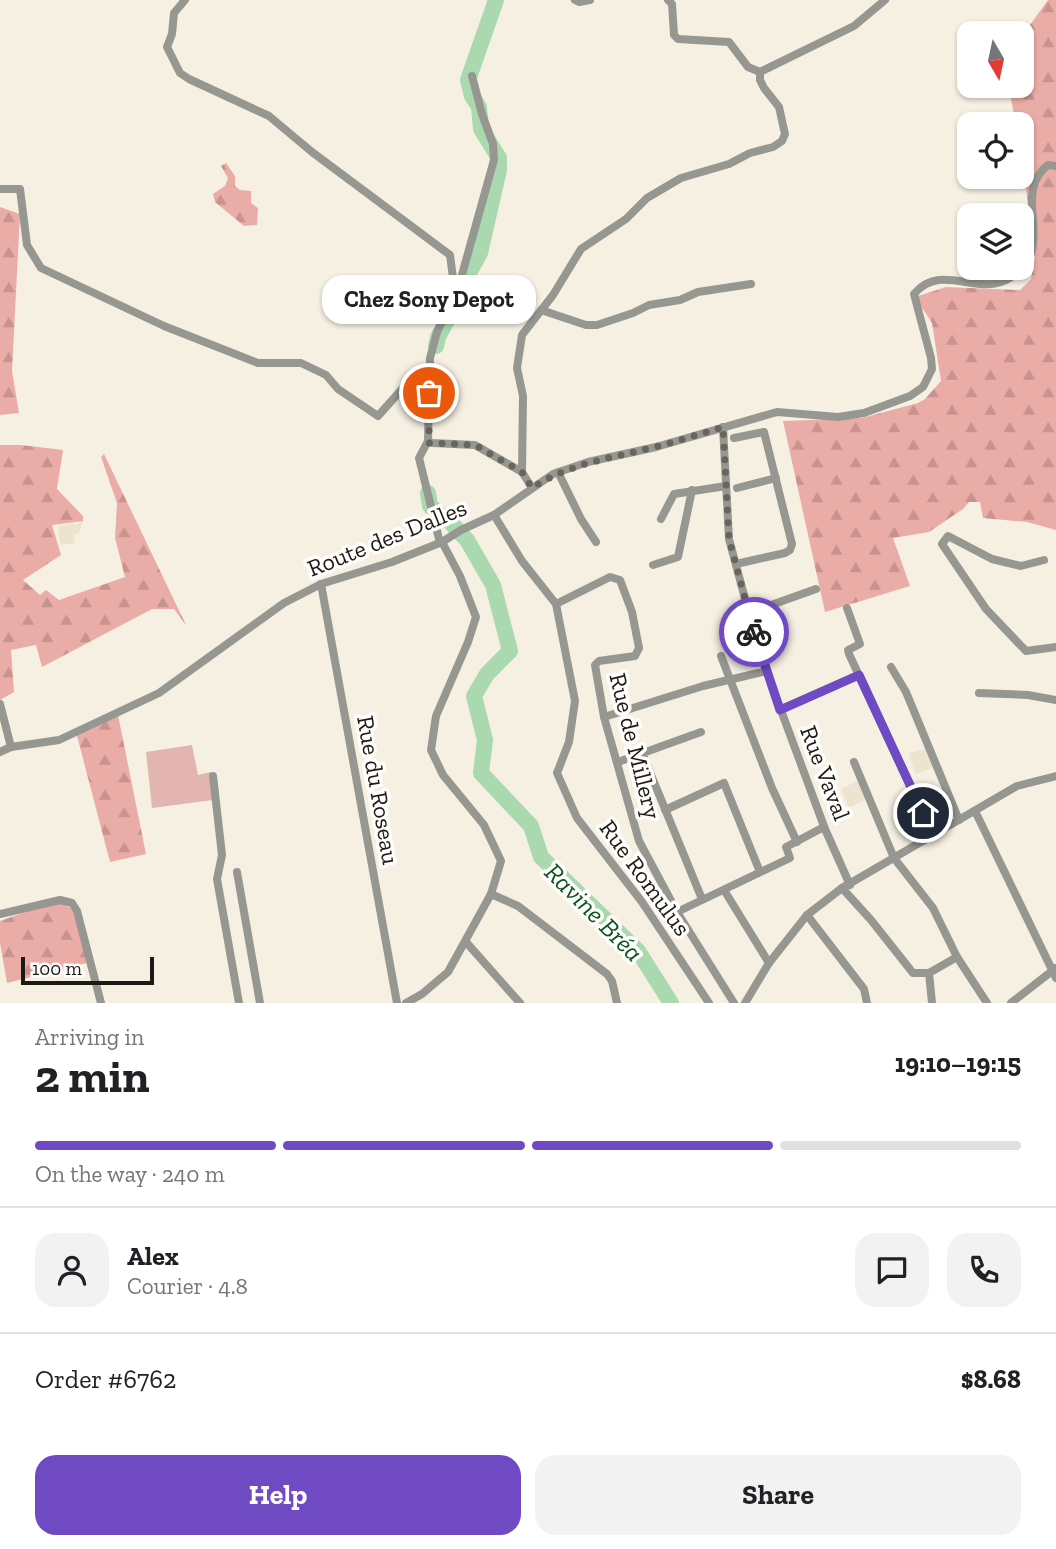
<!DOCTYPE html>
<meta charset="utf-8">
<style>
body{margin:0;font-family:"Zilla Slab",serif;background:#f2f2f2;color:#202124;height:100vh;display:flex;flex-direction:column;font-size:26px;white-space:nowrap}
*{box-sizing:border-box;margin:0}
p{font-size:23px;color:#757577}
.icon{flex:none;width:38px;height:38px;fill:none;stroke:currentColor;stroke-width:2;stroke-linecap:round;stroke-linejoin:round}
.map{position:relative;height:1003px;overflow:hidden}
.panel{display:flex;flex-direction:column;background:#fff;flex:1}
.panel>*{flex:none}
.needle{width:46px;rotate:171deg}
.fabs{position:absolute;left:957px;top:21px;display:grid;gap:14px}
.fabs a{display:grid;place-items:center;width:77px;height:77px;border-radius:14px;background:#fff;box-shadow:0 2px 5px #0004;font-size:35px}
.scale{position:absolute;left:21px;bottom:18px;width:133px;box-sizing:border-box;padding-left:7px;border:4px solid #1c1a15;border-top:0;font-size:19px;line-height:24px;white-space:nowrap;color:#1c1a15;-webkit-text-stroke:5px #fefdfb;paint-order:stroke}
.pin{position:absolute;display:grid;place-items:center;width:60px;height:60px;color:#fff;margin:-30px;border:4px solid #fff;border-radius:50%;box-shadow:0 2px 7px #0007}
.courier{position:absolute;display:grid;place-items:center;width:70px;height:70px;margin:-35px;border:5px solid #6f4ac3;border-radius:50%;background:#fff;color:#222;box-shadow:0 2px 9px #0007}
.bubble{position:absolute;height:49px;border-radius:21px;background:#fff;box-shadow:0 2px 5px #0004;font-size:23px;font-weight:700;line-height:49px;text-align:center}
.head em{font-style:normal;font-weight:700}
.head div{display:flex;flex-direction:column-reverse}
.head{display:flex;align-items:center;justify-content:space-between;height:119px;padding:0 35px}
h1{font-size:46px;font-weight:700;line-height:52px}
.bar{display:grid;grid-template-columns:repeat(4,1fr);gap:10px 7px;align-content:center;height:84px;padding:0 35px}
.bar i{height:9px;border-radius:5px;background:#e0e0e0}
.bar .current{background:#6f4ac3}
.bar p{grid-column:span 4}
.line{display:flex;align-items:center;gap:18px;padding:0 35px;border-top:2px solid #e0e0e0}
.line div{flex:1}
.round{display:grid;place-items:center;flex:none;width:74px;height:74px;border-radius:21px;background:#f2f2f2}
.action{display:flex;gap:14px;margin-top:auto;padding:14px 35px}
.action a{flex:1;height:80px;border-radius:21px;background:#6f4ac3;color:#fff;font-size:28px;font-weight:700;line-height:80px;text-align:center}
.action a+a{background:#f2f2f2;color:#202124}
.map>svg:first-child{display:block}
.built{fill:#ede3cf}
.forest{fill:url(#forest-firs)}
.pitch{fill:#e2b5b0}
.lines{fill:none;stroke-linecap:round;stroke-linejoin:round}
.river{stroke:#aad8af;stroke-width:16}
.minor{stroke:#969791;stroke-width:8}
.done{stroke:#68655d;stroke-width:7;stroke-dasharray:0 12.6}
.route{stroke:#6f4ac3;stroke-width:9}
.labels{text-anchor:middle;stroke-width:7;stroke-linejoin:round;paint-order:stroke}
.street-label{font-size:24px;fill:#1c1a15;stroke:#fefdfb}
.water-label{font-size:26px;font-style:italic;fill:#0f5321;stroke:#fefdfb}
</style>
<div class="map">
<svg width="1056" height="1003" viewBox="0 0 1056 1003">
<defs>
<pattern id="forest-firs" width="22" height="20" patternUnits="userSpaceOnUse" patternTransform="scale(1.75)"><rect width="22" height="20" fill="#eaaca6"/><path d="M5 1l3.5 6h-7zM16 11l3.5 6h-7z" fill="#c8938e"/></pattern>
</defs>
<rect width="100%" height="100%" fill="#f6f0e3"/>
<g class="built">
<polygon points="83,521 79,534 74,534 75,543 60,545 58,526 73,523 75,525"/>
<polygon points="925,749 933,768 915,774 909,753"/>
<polygon points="861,779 869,798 849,808 841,789"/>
</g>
<g class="forest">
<polygon points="1048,0 1056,0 1056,530 1027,522 983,518 980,502 969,502 963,509 929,532 893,538 910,586 825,612 783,421 862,418 918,403 925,399 941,381 932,323 915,297 946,287 1020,290 1031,279 1035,257 1022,159 1022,124 1016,124 1009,89 1009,86 1022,86 1022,36"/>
<polygon points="226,163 235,176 235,186 240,190 251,191 251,203 258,208 257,225 244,226 215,202 213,194 225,186 228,178 221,166"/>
<polygon points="0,207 20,214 12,371 19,413 0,415"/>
<polygon points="0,445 21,445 63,450 57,489 83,516 83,521 52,525 61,555 23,580 40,595 46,590 59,600 125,577 115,538 117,503 101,457 104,454 186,625 174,609 152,609 42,667 36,645 11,650 14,692 0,700"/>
<polygon points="118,715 146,854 110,862 76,732"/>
<polygon points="56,901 77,911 87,963 7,983 0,943 0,921"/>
</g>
<polygon class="pitch" points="192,745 198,775 211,772 213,800 152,808 146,752"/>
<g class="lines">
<g class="river">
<polyline points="436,346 438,337 455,306 461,287 480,253 499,170 499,158 481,129 479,107 472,96 468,80 496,0"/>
<polyline points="428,493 430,506 451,523 467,540 493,585 510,651 487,674 474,696 485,740 481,773 531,826 541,857 638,951 671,1003"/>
</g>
<g class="minor">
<polyline points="185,0 174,13 172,34 167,47 180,73 189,79 269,116 312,152 450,255 453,278 458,289 437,332 430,358 428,441 432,443 475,445 522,472 532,488"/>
<polyline points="575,0 579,2 590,0"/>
<polyline points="668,0 672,4 674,35 678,39 729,42 748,67 760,72"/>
<polyline points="0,189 20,189 27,245 41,268 164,326 258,363 301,363 326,375 338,389 378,416 404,387 429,393"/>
<path d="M1022,267C1025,262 1029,258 1031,253C1040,223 1019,187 1048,165L1056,166"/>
<polyline points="458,289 494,160 493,144 482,114 472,76"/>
<polyline points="541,310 586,325 597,325 633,313 649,305 680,300 698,292 751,284"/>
<polyline points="723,427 729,539 759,651 825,829 850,885"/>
<polyline points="734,438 764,432 792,544 790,550 785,553 736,564"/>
<polyline points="428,441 419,458 440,543"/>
<polyline points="522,472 523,396 517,368 522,335 553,295 581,249 626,219 647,198 681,178 729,164 750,153 773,147 782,141 785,134 779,107 764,88 760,80 760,72 854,26 885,0"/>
<polyline points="558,472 581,519 596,542"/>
<polyline points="737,488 776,478"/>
<polyline points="494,515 522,561 556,604 575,701 569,742 557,773 577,818 642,902 709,1003"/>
<polyline points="661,519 674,494 726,486"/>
<polyline points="1044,560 1021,566 992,559 948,536 942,544 986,609 1026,651 1056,647"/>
<polyline points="653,565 678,557 692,490"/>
<polyline points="321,584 397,1003"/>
<polyline points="556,604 610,577 620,580 632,612 639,648 635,656 599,661 595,665 604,717 639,841 677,912 734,1003"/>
<polyline points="847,608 860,644 848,650 849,654 933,835"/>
<polyline points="749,613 816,589"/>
<polyline points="721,656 772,788 797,842"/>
<polyline points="891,667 906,692 959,820"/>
<polyline points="979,693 1028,695 1056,700"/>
<polyline points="0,704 11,747"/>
<polyline points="780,710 859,675"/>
<polyline points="604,717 703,686 767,671"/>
<path d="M0,752L11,747L59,740L159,693L284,603L321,584L392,562L442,542L461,530L494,515L553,474L588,462L656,447L777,412L838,417L864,413L910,396L923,387L932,369L931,358L914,294C945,257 987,308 1021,268"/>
<polyline points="642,753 702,899"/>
<polyline points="618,762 701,732"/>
<polyline points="854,762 894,858 933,908 957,957 987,1003"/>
<polyline points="213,776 222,855 217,879 239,1003"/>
<polyline points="665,810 724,783 760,872"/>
<polyline points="975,811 1056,978"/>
<polyline points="237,872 260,1003"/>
<polyline points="842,888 871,920 913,973 929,973"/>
<polyline points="724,890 769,963"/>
<polyline points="491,894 518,906 607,974 612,981 617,1003"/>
<polyline points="677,912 790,858 786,847 824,827"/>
<polyline points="0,914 60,900 72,903 77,911 101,1003"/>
<polyline points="807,915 864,989 867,1003"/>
<polyline points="466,942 520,1003"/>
<polyline points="406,1003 422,994 448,972 491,894 501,861 484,825 443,775 431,750 436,716 468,642 476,617 460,576 442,542"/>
<polyline points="745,1003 769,963 807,915 842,888 1017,786 1056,776"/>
<polyline points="932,1003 929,973 957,957"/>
<polyline points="1011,1003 1056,968"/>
</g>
</g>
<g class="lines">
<path class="done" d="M429,393V443L475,445L522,472L532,488C570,463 612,458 655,447C678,441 700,434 723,427L729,539L754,632"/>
<polyline class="route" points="754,632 780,710 859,675 923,813"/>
</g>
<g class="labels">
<g class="street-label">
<text transform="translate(387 538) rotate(-22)" y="8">Route des Dalles</text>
<text transform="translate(635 746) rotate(76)" y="8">Rue de Millery</text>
<text transform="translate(825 773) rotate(69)" y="8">Rue Vaval</text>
<text transform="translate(378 790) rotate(80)" y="8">Rue du Roseau</text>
<text transform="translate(645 878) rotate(54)" y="8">Rue Romulus</text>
</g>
<g class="water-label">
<text transform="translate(594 912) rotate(45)" y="9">Ravine Bréa</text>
</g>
</g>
</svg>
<div class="fabs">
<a><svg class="needle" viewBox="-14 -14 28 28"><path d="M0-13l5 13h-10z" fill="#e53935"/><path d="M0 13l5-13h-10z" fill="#757577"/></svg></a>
<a><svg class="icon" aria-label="locate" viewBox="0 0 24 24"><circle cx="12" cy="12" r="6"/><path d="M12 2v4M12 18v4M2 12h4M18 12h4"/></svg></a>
<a><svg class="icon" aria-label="layers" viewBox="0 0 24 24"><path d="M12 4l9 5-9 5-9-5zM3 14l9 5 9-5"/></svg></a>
</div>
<div class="scale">100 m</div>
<div class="pin" style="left:429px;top:393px;background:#ea580c"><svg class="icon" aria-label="bag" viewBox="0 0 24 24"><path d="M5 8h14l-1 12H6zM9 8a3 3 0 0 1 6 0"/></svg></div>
<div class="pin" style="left:923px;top:813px;background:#1f2937"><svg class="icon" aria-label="home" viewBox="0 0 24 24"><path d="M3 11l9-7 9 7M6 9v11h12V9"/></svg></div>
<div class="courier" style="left:754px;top:632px"><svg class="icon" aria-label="bike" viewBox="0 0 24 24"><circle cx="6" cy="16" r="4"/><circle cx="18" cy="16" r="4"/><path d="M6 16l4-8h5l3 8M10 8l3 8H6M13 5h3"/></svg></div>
<div class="bubble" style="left:322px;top:275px;width:214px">Chez Sony Depot</div>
</div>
<section class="panel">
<div class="head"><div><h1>2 min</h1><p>Arriving in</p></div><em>19:10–19:15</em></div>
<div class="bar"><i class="current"></i><i class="current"></i><i class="current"></i><i></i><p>On the way · 240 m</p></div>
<div class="line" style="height:126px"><a class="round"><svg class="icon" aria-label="person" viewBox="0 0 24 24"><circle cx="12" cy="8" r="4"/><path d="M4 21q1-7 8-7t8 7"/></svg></a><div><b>Alex</b><p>Courier · 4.8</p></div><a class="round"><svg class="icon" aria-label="chat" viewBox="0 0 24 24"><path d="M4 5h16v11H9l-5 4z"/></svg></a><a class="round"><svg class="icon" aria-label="phone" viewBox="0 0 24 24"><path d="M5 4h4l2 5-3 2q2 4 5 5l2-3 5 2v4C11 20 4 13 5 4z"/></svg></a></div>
<div class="line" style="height:91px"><div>Order #6762</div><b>$8.68</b></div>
<div class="action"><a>Help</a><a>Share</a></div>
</section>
